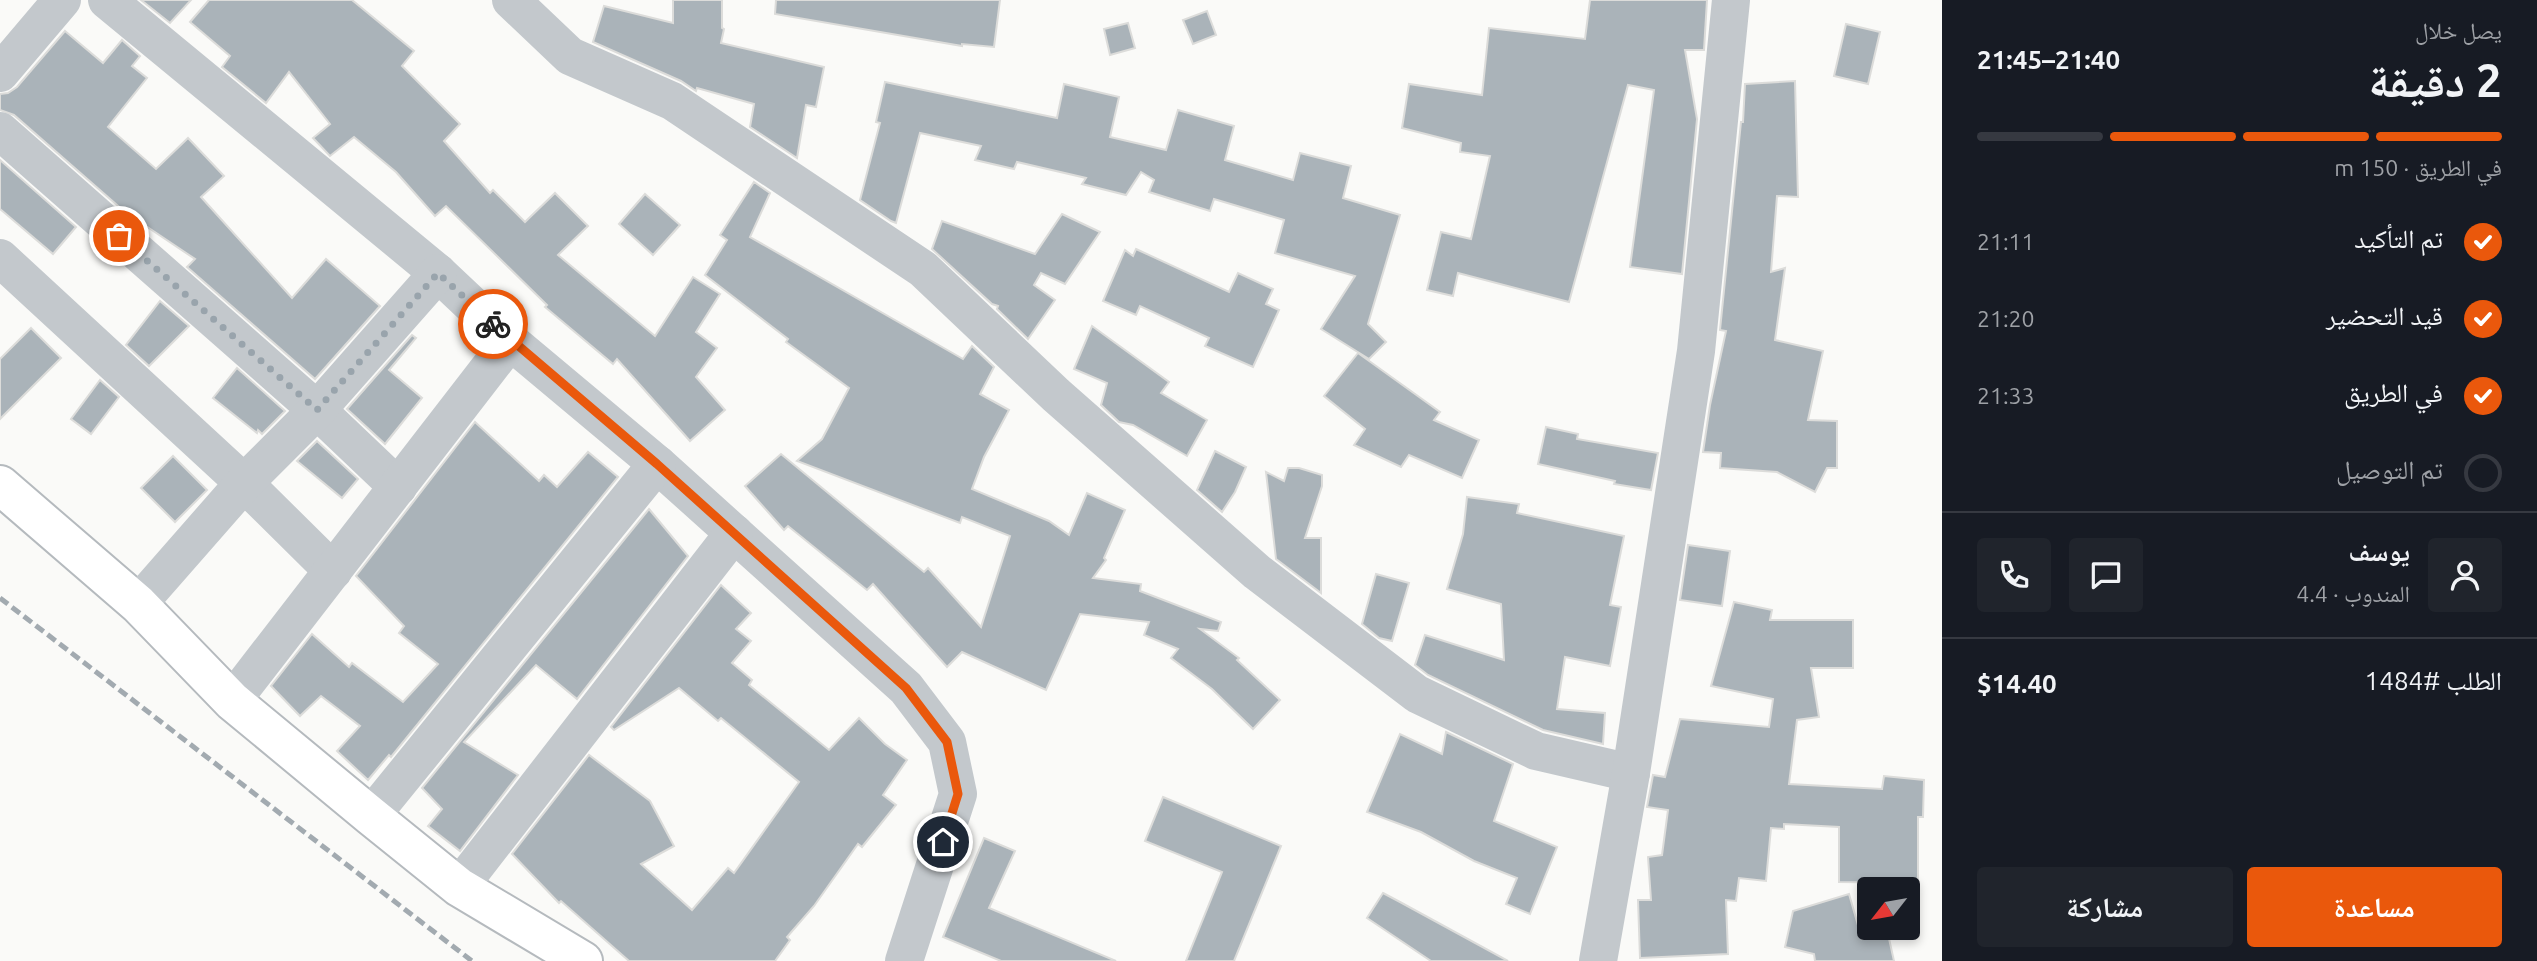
<!DOCTYPE html>
<html lang="ar">
<meta charset="utf-8">
<style>
body{margin:0;font-family:Ubuntu,"Noto Naskh Arabic",sans-serif;background:#20242c;color:#f1f3f6;direction:rtl;height:100vh;display:flex;flex-direction:column;font-size:26px;white-space:nowrap}
*{box-sizing:border-box;margin:0}
p{font-size:23px;color:#9ea1a6}
.icon{flex:none;width:38px;height:38px;fill:none;stroke:currentColor;stroke-width:2;stroke-linecap:round;stroke-linejoin:round}
.map{position:relative;flex:1;overflow:hidden;direction:ltr}
.drawer{display:flex;flex-direction:column;background:#171b24;width:595px}
.drawer>*{flex:none}
.needle{width:46px;rotate:239deg}
.tools{position:absolute;left:1857px;top:877px;display:grid;gap:14px}
.tools a{display:grid;place-items:center;width:63px;height:63px;border-radius:7px;background:#171b24;box-shadow:0 4px 10px #0003;font-size:35px}
.pin{position:absolute;display:grid;place-items:center;width:60px;height:60px;color:#fff;margin:-30px;border:4px solid #fff;border-radius:50%;box-shadow:0 2px 7px #0007}
.courier{position:absolute;display:grid;place-items:center;width:70px;height:70px;margin:-35px;border:5px solid #ea580c;border-radius:50%;background:#fff;color:#222;box-shadow:0 2px 9px #0007}
.headline em{font-style:normal;font-weight:700}
.headline div{display:flex;flex-direction:column-reverse}
.headline{display:flex;align-items:center;justify-content:space-between;height:119px;padding:0 35px}
h1{font-size:46px;font-weight:700;line-height:52px}
.bar{display:grid;grid-template-columns:repeat(4,1fr);gap:10px 7px;align-content:center;height:84px;padding:0 35px}
.bar i{height:9px;border-radius:5px;background:#363941}
.bar .selected{background:#ea580c}
.bar p{grid-column:span 4}
.line{display:flex;align-items:center;gap:18px;padding:0 35px;border-top:2px solid #363941}
.line div{flex:1}
.round{display:grid;place-items:center;flex:none;width:74px;height:74px;border-radius:7px;background:#20242c}
ol{padding:0 35px;list-style:none}
li{display:flex;align-items:center;gap:21px;height:77px}
li p{margin-inline-start:auto}
li .icon{padding:7px;border-radius:50%;background:#ea580c;color:#fff;stroke-width:4}
li:last-child{color:#9ea1a6}
li i{width:38px;height:38px;border:4px solid #363941;border-radius:50%}
.primary-button{display:flex;gap:14px;margin-top:auto;padding:14px 35px}
.primary-button a{flex:1;height:80px;border-radius:7px;background:#ea580c;color:#fff;font-size:28px;font-weight:700;line-height:80px;text-align:center}
.primary-button a+a{background:#20242c;color:#f1f3f6}
main{display:flex;flex:1;min-height:0}
.map>svg:first-child{display:block}
.building{fill:#aab3b9;stroke:#dcdcda;stroke-width:2}
.lines{fill:none;stroke-linecap:round;stroke-linejoin:round}
.major-casing{stroke:#b5babe;stroke-width:42}
.minor{stroke:#c3c8cc;stroke-width:38}
.major{stroke:#fff;stroke-width:38}
.rail{stroke:#a2aab0;stroke-width:5;stroke-dasharray:10 5;stroke-linecap:butt}
.done{stroke:#99a4ac;stroke-width:7;stroke-dasharray:0 12.6}
.route{stroke:#ea580c;stroke-width:9}
</style>
<main>
<section class="drawer">
<div class="headline"><div><h1>2 دقيقة</h1><p>يصل خلال</p></div><em>21:40–21:45</em></div>
<div class="bar"><i class="selected"></i><i class="selected"></i><i class="selected"></i><i></i><p>في الطريق · 150 m</p></div>
<ol>
<li><svg class="icon" aria-label="check" viewBox="0 0 24 24"><path d="M5 12l5 5 9-10"/></svg>تم التأكيد<p>21:11</p></li>
<li><svg class="icon" aria-label="check" viewBox="0 0 24 24"><path d="M5 12l5 5 9-10"/></svg>قيد التحضير<p>21:20</p></li>
<li><svg class="icon" aria-label="check" viewBox="0 0 24 24"><path d="M5 12l5 5 9-10"/></svg>في الطريق<p>21:33</p></li>
<li><i></i>تم التوصيل</li>
</ol>
<div class="line" style="height:126px"><a class="round"><svg class="icon" aria-label="person" viewBox="0 0 24 24"><circle cx="12" cy="8" r="4"/><path d="M4 21q1-7 8-7t8 7"/></svg></a><div><b>يوسف</b><p>المندوب · 4.4</p></div><a class="round"><svg class="icon" aria-label="chat" viewBox="0 0 24 24"><path d="M4 5h16v11H9l-5 4z"/></svg></a><a class="round"><svg class="icon" aria-label="phone" viewBox="0 0 24 24"><path d="M5 4h4l2 5-3 2q2 4 5 5l2-3 5 2v4C11 20 4 13 5 4z"/></svg></a></div>
<div class="line" style="height:91px"><div>الطلب #1484</div><b>$14.40</b></div>
<div class="primary-button"><a>مساعدة</a><a>مشاركة</a></div>
</section>
<div class="map">
<svg width="1942" height="961" viewBox="0 0 1942 961">
<rect width="100%" height="100%" fill="#fafaf8"/>
<g class="building">
<polygon points="141,0 191,0 170,23"/>
<polygon points="209,0 352,0 414,51 402,66 460,124 444,141 490,193 493,190 525,222 555,193 588,226 558,255 655,336 693,277 720,294 696,332 717,348 696,377 725,410 690,441 617,359 613,364 545,307 547,305 446,206 435,216 396,172 354,137 330,156 313,138 330,124 289,72 266,103 222,67 230,56 190,22"/>
<polygon points="673,0 722,0 722,28 724,29 721,43 824,67 816,107 806,105 797,158 750,127 754,104 697,88 696,91 681,81 593,42 604,6 673,23"/>
<polygon points="776,0 1000,0 994,47 962,44 962,46 775,14"/>
<polygon points="1590,0 1707,0 1704,50 1685,50 1697,119 1682,274 1630,267 1654,90 1628,85 1569,302 1458,273 1453,296 1427,290 1441,232 1471,239 1490,156 1460,152 1461,143 1402,128 1409,84 1482,95 1489,28 1585,39"/>
<polygon points="1207,11 1216,35 1193,44 1183,20"/>
<polygon points="1128,23 1135,48 1110,55 1104,29"/>
<polygon points="1846,24 1880,32 1868,84 1834,76"/>
<polygon points="65,31 103,63 122,40 140,56 132,66 147,78 108,127 156,169 188,138 224,176 201,197 292,298 326,259 380,306 315,379 187,267 195,259 125,212 14,115 0,110 0,94 8,93 17,87"/>
<polygon points="1795,81 1798,197 1777,196 1771,272 1785,268 1775,340 1823,351 1808,420 1837,421 1837,468 1827,468 1815,492 1777,472 1720,468 1721,453 1703,452 1710,405 1726,331 1720,330 1741,122 1743,122 1745,84"/>
<polygon points="885,82 1057,118 1064,84 1119,97 1110,137 1166,150 1178,110 1234,126 1225,160 1293,180 1300,153 1351,166 1343,198 1400,215 1368,324 1386,342 1369,359 1321,329 1355,276 1275,253 1284,220 1214,199 1210,211 1149,192 1154,180 1141,172 1126,195 1082,184 1086,178 1017,162 1014,169 975,160 981,146 920,133 896,223 891,221 860,200 880,123 876,122"/>
<polygon points="0,160 76,227 53,254 0,209"/>
<polygon points="754,182 770,193 750,237 963,359 972,346 994,367 980,394 1009,410 984,457 972,489 1049,521 1069,535 1087,493 1125,510 1104,558 1106,560 1093,578 1141,584 1140,591 1221,622 1218,631 1200,629 1239,658 1237,660 1280,700 1253,729 1212,689 1171,658 1178,649 1144,635 1149,622 1080,614 1046,690 962,652 947,667 873,584 867,590 788,526 784,530 745,486 781,454 924,572 928,568 981,627 1010,536 962,517 960,523 797,461 822,439 849,388 786,342 788,339 705,275 727,240 720,235"/>
<polygon points="645,194 680,225 653,255 619,224"/>
<polygon points="1062,214 1100,232 1065,284 1041,273 1034,285 1055,300 1028,339 997,309 998,306 992,304 932,249 942,221 1035,254"/>
<polygon points="1136,249 1229,292 1238,273 1273,289 1266,304 1279,310 1253,367 1205,346 1209,338 1140,306 1136,315 1103,301 1125,250 1133,256"/>
<polygon points="160,301 189,326 149,366 126,345"/>
<polygon points="1092,326 1169,382 1161,393 1207,420 1187,456 1133,425 1119,422 1101,405 1107,383 1074,369"/>
<polygon points="31,328 61,358 0,419 0,359"/>
<polygon points="412,335 416,338 389,370 422,398 385,444 347,409"/>
<polygon points="1358,353 1440,412 1434,420 1479,440 1462,478 1409,455 1401,467 1354,445 1365,429 1324,396"/>
<polygon points="237,368 285,411 262,434 258,430 257,433 213,398"/>
<polygon points="100,380 119,397 91,434 71,419"/>
<polygon points="475,422 539,481 544,475 557,487 588,452 618,477 391,757 389,755 368,780 337,751 360,726 321,696 300,716 271,686 312,634 349,667 352,663 403,702 438,664 399,633 404,626 356,576"/>
<polygon points="1546,427 1578,434 1577,439 1658,453 1651,490 1614,484 1615,481 1538,464"/>
<polygon points="317,441 358,479 342,498 297,461"/>
<polygon points="1215,451 1246,467 1235,492 1222,512 1197,490"/>
<polygon points="173,456 207,490 175,522 141,488"/>
<polygon points="1288,468 1299,468 1322,475 1322,486 1305,538 1321,538 1321,593 1276,559 1266,472 1284,481"/>
<polygon points="1467,497 1519,504 1517,513 1624,536 1610,605 1621,607 1610,666 1565,657 1557,709 1605,713 1603,744 1543,730 1428,675 1415,665 1425,635 1504,660 1501,604 1447,589 1463,534"/>
<polygon points="649,509 688,556 577,699 536,665 464,742 518,775 460,851 428,826 442,809 422,788"/>
<polygon points="1688,545 1730,551 1722,606 1680,600"/>
<polygon points="1376,574 1409,583 1392,641 1379,638 1362,624"/>
<polygon points="721,585 751,613 736,629 751,641 732,663 752,680 749,685 829,750 859,718 885,744 907,760 883,795 896,805 862,847 858,844 814,906 787,937 790,940 775,961 629,961 561,901 559,903 512,854 589,755 650,801 674,846 641,864 692,910 728,868 734,873 799,782 721,718 718,721 679,688 614,730 611,727"/>
<polygon points="1734,602 1772,610 1770,620 1853,620 1853,668 1811,668 1819,717 1797,720 1789,784 1882,789 1884,776 1924,780 1923,817 1918,817 1918,883 1839,882 1839,827 1784,824 1784,829 1771,828 1766,881 1739,878 1736,901 1726,900 1728,954 1640,958 1638,900 1651,900 1648,857 1662,855 1668,810 1647,807 1653,775 1665,777 1680,719 1769,727 1773,699 1711,686"/>
<polygon points="1446,732 1513,764 1494,821 1557,847 1530,914 1506,904 1517,878 1474,861 1421,832 1367,812 1400,734 1442,754"/>
<polygon points="1163,797 1281,846 1234,961 1186,961 1222,872 1145,841"/>
<polygon points="984,838 1015,851 989,908 1116,961 1001,961 943,937"/>
<polygon points="1383,893 1400,902 1508,961 1431,961 1367,918"/>
<polygon points="1849,894 1862,939 1888,934 1894,961 1815,961 1814,954 1785,947 1793,911"/>
</g>
<g class="lines">
<g class="major-casing">
<polyline id="major" points="0,485 138,604 232,701 371,816 459,887 583,961"/>
</g>
<g class="minor">
<polyline points="107,0 438,273 510,341 657,464 906,688 947,742 958,794 904,961"/>
<polyline points="511,0 570,56 672,101 923,269 1056,395 1257,572 1417,694 1536,751 1631,773"/>
<polyline points="0,73 62,0"/>
<polyline points="0,131 317,410 398,487"/>
<polyline points="0,258 244,483 333,571"/>
<polyline points="138,604 244,483 317,410 438,273"/>
<polyline points="232,701 510,341"/>
<polyline points="371,816 657,464"/>
<polyline points="459,887 734,533"/>
<polyline points="1598,961 1631,773 1696,351 1731,0"/>
</g>
<use href="#major" class="major"/>
<polyline class="rail" points="0,598 472,961"/>
</g>
<g class="lines">
<polyline class="done" points="119,236 317,410 438,273 493,324"/>
<polyline class="route" points="493,324 657,464 906,688 947,742 958,794 943,842"/>
</g>
</svg>
<div class="tools">
<a><svg class="needle" viewBox="-14 -14 28 28"><path d="M0-13l5 13h-10z" fill="#e53935"/><path d="M0 13l5-13h-10z" fill="#9ea1a6"/></svg></a>
</div>
<div class="pin" style="left:119px;top:236px;background:#ea580c"><svg class="icon" aria-label="bag" viewBox="0 0 24 24"><path d="M5 8h14l-1 12H6zM9 8a3 3 0 0 1 6 0"/></svg></div>
<div class="pin" style="left:943px;top:842px;background:#1f2937"><svg class="icon" aria-label="home" viewBox="0 0 24 24"><path d="M3 11l9-7 9 7M6 9v11h12V9"/></svg></div>
<div class="courier" style="left:493px;top:324px"><svg class="icon" aria-label="bike" viewBox="0 0 24 24"><circle cx="6" cy="16" r="4"/><circle cx="18" cy="16" r="4"/><path d="M6 16l4-8h5l3 8M10 8l3 8H6M13 5h3"/></svg></div>
</div>
</main>
